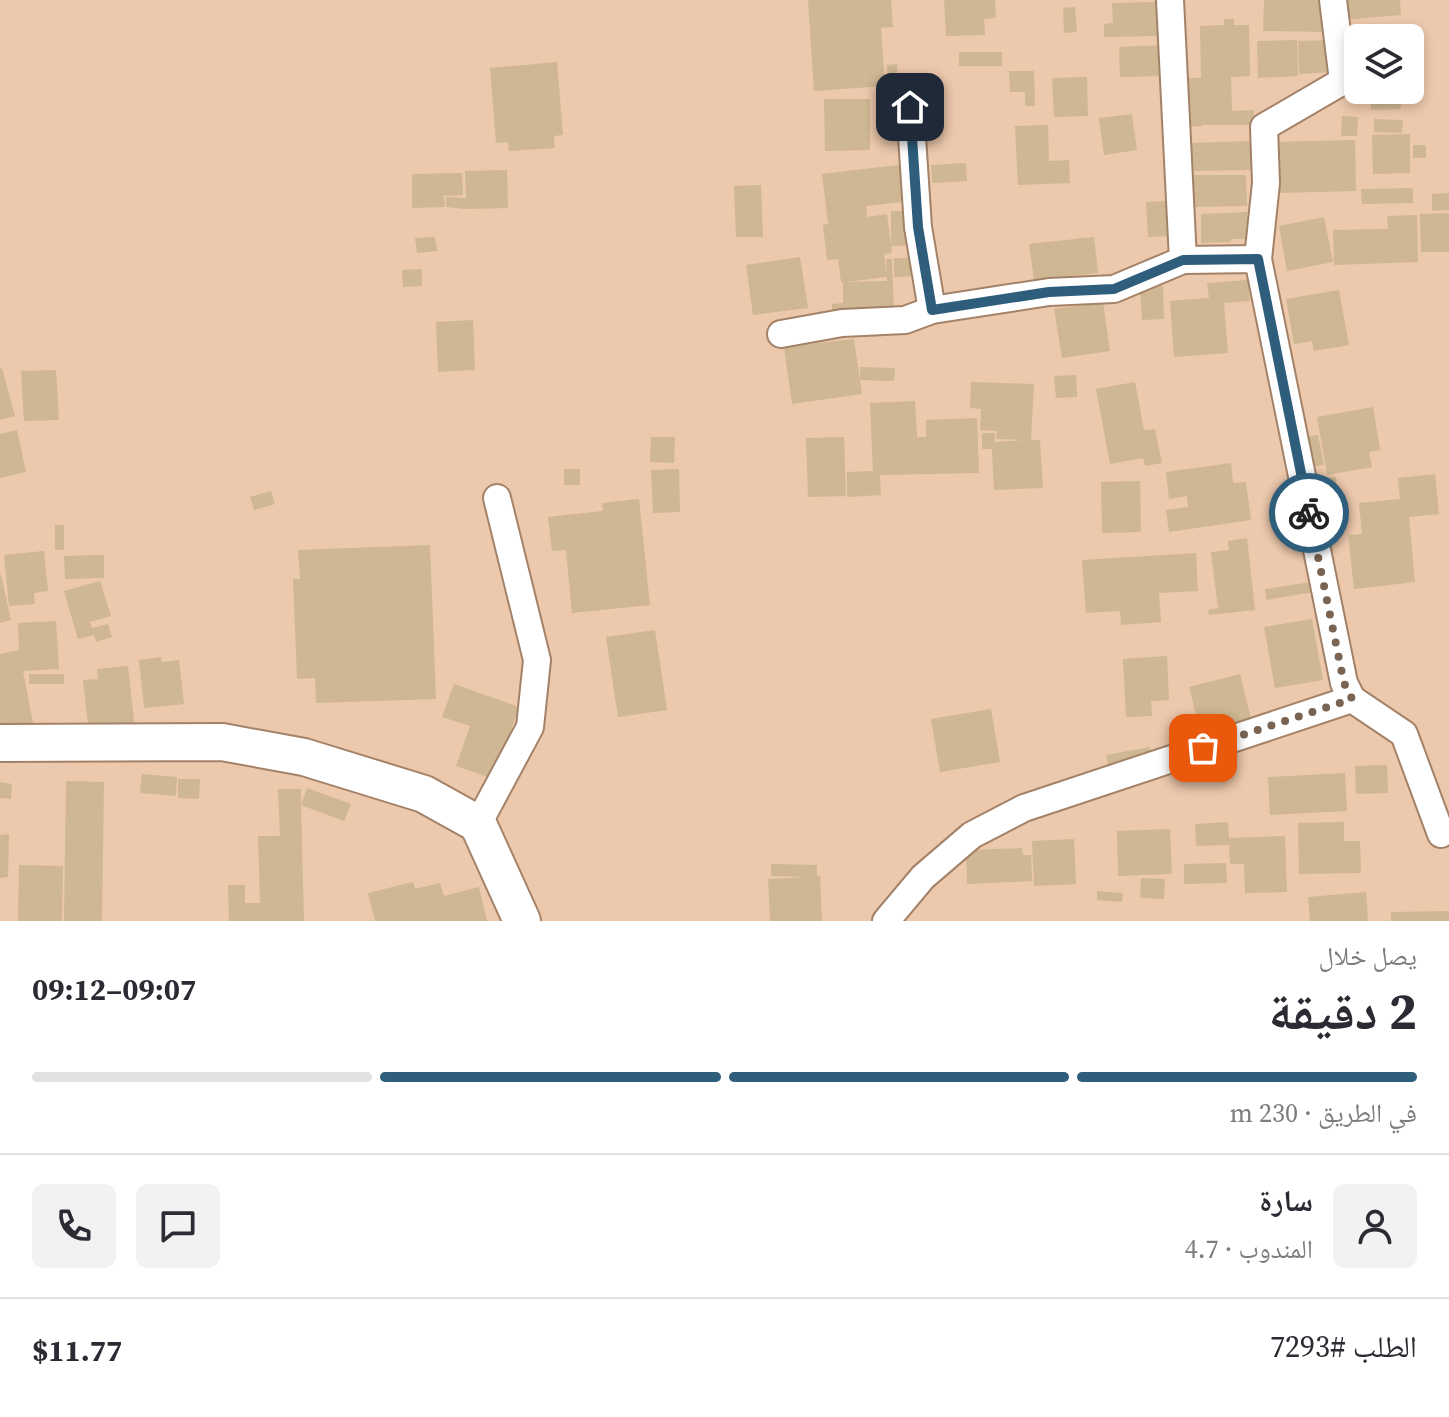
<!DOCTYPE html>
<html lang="ar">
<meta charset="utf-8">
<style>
body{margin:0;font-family:"Source Serif 4","Noto Naskh Arabic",serif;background:#f2f2f3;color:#2b2b33;direction:rtl;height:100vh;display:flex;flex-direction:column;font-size:30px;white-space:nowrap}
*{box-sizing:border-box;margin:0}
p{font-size:26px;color:#7c7c81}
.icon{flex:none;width:44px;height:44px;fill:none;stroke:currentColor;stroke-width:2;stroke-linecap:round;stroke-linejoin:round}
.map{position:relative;height:921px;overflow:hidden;direction:ltr}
.side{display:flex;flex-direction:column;background:#fff;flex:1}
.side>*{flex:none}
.tools{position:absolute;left:1344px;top:24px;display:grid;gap:16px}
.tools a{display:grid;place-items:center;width:80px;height:80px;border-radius:12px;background:#fff;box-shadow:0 4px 12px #0003;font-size:40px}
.pin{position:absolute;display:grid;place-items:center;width:68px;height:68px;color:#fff;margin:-34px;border-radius:16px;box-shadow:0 4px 12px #0006}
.courier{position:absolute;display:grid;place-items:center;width:80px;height:80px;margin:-40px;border:6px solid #2e5e7c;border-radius:50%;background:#fff;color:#222;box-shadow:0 2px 10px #0007}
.overview em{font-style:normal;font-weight:700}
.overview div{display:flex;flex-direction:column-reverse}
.overview{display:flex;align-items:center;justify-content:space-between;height:136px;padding:0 32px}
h1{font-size:52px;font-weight:700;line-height:60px}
.bar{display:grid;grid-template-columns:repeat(4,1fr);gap:12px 8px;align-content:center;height:96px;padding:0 32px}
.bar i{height:10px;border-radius:6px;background:#e1e1e2}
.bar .selected{background:#2e5e7c}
.bar p{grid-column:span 4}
.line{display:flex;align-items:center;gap:20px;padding:0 32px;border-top:2px solid #e1e1e2}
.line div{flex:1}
.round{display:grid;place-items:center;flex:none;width:84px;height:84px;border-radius:12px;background:#f2f2f3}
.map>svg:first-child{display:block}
.building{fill:#ceb792}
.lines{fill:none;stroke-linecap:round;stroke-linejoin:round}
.street-casing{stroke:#a48268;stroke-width:30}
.secondary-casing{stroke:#a48268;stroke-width:40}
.street{stroke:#fff;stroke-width:26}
.secondary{stroke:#fff;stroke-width:36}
.done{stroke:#796352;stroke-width:8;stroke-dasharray:0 14.4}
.route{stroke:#2e5e7c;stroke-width:10}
</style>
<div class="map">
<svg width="1449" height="921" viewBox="0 0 1449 921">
<rect width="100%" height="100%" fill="#ecc8ac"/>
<g class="building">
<polygon points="808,0 891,0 893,27 881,28 885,86 814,91"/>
<polygon points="944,0 995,0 996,18 984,19 985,35 946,36"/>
<polygon points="1264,0 1326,0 1325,32 1263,31"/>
<polygon points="1341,0 1400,0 1401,15 1342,20"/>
<polygon points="1158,2 1159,36 1104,37 1104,24 1113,23 1112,3"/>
<polygon points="1075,7 1077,32 1064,33 1063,8"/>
<polygon points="1224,19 1234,19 1234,25 1249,25 1250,76 1231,77 1232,111 1254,110 1254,125 1202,125 1202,126 1188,127 1187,78 1201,78 1200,26 1224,25"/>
<polygon points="1297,40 1298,76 1258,78 1257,41"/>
<polygon points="1333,40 1334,72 1299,74 1298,41"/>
<polygon points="1164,45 1165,76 1120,77 1119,47"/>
<rect x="959" y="52" width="43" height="14"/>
<polygon points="557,62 563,135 554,136 555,148 509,151 508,142 496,143 490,68"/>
<polygon points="897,64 898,86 888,87 887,65"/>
<polygon points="1009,71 1034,71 1035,106 1025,106 1025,92 1010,92"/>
<polygon points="1087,77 1088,116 1054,117 1052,78"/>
<polygon points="1370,90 1400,90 1401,109 1371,110"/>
<polygon points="824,99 870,99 870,150 825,151"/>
<polygon points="1132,114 1137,150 1104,155 1099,118"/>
<polygon points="1342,116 1358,117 1357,136 1341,136"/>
<polygon points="1374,119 1403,120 1402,133 1374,132"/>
<polygon points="1048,125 1049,161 1069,160 1070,183 1018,185 1015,126"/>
<polygon points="1410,134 1410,173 1373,174 1372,135"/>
<polygon points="1355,140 1356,191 1275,193 1273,142"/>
<polygon points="1253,141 1254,170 1191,171 1190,143"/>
<rect x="1413" y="145" width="13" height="13"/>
<polygon points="966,163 967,181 932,183 931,165"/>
<polygon points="906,164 911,201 866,206 867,217 887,214 892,253 884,254 887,277 846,282 887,281 886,259 892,259 894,313 832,315 832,304 843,303 843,282 841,282 838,259 827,260 823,225 828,224 822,174"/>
<polygon points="507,170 508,208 466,209 446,207 446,197 466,198 465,171"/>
<polygon points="462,173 463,195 442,196 444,197 445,207 412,208 412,174"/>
<polygon points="1192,175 1246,175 1247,206 1192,207"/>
<polygon points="761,185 763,237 736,237 734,186"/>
<polygon points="1413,188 1413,203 1362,204 1361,189"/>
<polygon points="1449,193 1449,210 1432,211 1432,194"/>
<polygon points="1168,201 1170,236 1148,237 1146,202"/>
<polygon points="891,211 913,211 914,245 891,246"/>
<polygon points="1247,212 1248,239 1231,239 1231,242 1201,243 1201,214"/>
<polygon points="1449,213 1449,252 1421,252 1420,214"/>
<polygon points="1417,215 1418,262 1334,265 1333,230 1388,229 1387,216"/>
<polygon points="1324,217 1333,262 1287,271 1279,226"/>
<polygon points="435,237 437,251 417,253 415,238"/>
<polygon points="1094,237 1098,273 1034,280 1029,244"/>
<polygon points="800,257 808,308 753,315 746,265"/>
<polygon points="894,258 916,258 917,276 894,277"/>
<polygon points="422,269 422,286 403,287 402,270"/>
<polygon points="1248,280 1250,301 1224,303 1228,353 1174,357 1170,301 1209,298 1207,283"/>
<polygon points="1163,286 1164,319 1142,320 1140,287"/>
<polygon points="1339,290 1349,345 1314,351 1312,341 1294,344 1286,299"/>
<polygon points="1103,302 1110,351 1062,358 1054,309"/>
<polygon points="473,320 475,370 438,372 436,322"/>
<polygon points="854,339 862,394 792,404 784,347"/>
<polygon points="860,367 895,368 894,381 860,380"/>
<polygon points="2,368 15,416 0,420 0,369"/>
<polygon points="56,370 59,420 24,421 21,371"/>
<polygon points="1076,375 1077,397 1056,398 1054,376"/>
<polygon points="971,382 1034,384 1031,440 1040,440 1043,488 994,490 992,449 982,449 982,433 995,433 995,442 1024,440 996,439 997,431 980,430 981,409 970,408"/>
<polygon points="1135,382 1144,430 1155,429 1162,463 1145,466 1143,458 1110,464 1096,389"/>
<polygon points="915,401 917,437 926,437 926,420 977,418 979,473 880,475 881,495 847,497 847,472 873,471 870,403"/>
<polygon points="1373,407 1380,450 1369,452 1372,467 1327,475 1317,417"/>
<polygon points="17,430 26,472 0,478 0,434"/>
<polygon points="1318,435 1324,465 1305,468 1299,438"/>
<polygon points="651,437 675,437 674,463 650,462"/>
<polygon points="844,437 846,496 808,497 806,438"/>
<polygon points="1231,463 1233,483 1246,482 1251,520 1169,532 1166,510 1188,507 1187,496 1169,499 1166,472"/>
<rect x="564" y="469" width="16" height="16"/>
<polygon points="679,469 680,512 653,513 651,470"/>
<polygon points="1435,474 1439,514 1409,517 1415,582 1354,589 1348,535 1362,534 1359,503 1400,499 1398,478"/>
<polygon points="1336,477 1337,508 1315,509 1315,478"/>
<polygon points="1140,481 1141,532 1102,533 1101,482"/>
<polygon points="271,491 275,504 254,510 250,497"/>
<polygon points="639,499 650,605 572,613 566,550 552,551 548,517 603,511 602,503"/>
<rect x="55" y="525" width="9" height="25"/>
<polygon points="1247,538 1255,610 1209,615 1208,610 1218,608 1211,552 1229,550 1228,541"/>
<polygon points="430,545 436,699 316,703 315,678 297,679 293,579 300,579 298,550"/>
<polygon points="44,551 48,591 34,593 35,604 9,606 4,555"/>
<polygon points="1196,553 1198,591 1159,593 1161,622 1121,625 1120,611 1086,613 1082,560"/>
<polygon points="104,555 104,578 65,579 64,556"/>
<polygon points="0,575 1,575 11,620 0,623"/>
<polygon points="100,581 111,616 90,622 92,628 108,624 112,637 96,642 94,635 78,639 64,591"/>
<polygon points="1312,582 1314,592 1266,600 1265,589"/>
<polygon points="1312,619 1323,680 1275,688 1264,627"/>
<polygon points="56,621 59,669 23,671 34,728 0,734 0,654 19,650 18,623"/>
<polygon points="655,630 667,710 618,717 606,637"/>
<polygon points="1167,656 1169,700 1151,701 1152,716 1126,717 1123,659"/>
<polygon points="161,657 162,662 179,660 184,704 144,708 139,660"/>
<polygon points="128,666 136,738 90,743 83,680 98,679 97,669"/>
<rect x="29" y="674" width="35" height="10"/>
<polygon points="1240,674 1251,719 1200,731 1189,687"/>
<polygon points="454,684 519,707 494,779 456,766 470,726 442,717"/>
<polygon points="991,709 1000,762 940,772 931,719"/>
<polygon points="1150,747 1152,761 1109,769 1106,755"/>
<polygon points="1387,765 1388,793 1356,794 1355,766"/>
<polygon points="1345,773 1347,811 1270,815 1268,777"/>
<polygon points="142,774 177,777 176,796 140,793"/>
<polygon points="178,779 200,779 199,799 178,798"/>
<polygon points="66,781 104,782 102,921 64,921"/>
<polygon points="0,782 12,784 11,799 0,798"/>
<polygon points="307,788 351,804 344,821 301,805 304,921 229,921 228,885 245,885 245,903 260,903 258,836 280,836 278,789 301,789 301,805"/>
<polygon points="1228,822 1229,838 1285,836 1287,892 1245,893 1244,864 1230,864 1229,845 1196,846 1195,824"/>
<polygon points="1344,822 1344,841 1360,841 1361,873 1299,874 1298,823"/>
<polygon points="1170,829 1172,874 1118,876 1117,831"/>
<polygon points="9,834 8,877 0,878 0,835"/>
<polygon points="1074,839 1076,884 1034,886 1032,841"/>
<polygon points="1022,848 1023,855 1031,855 1032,881 967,884 966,850"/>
<polygon points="1226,863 1227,883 1184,884 1184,864"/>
<polygon points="771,864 817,865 817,876 820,876 822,921 770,921 768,879 808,877 771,876"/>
<polygon points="19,865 63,866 62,921 18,921"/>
<polygon points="1141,878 1165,879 1164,899 1140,898"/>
<polygon points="413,882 415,889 440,883 444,896 479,887 487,921 375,921 368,893"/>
<polygon points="1097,891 1123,893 1122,902 1097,900"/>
<polygon points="1366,892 1368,921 1310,921 1308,897"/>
<polygon points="1449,911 1449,921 1391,921 1391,912"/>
</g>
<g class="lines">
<g class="street-casing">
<g id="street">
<polyline points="910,107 918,227 932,310"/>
<polyline points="1258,259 1266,183 1264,127 1343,81 1333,0"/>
<polyline points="781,334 842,323 905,320 932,310 1049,292 1114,289 1183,260"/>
<polyline points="1352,699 1404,734 1441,834"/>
<polyline points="478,824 530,727 537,660 497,498"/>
<polyline points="886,921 923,877 972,835 1024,808 1352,699 1344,683 1258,259 1183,260 1170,0"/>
</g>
</g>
<g class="secondary-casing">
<polyline id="secondary" points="0,743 222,742 304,757 424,794 478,824 522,921"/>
</g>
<use href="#street" class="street"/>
<use href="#secondary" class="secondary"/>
</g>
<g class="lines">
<polyline class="done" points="1203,748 1352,699 1344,683 1309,513"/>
<polyline class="route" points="910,107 918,227 932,310 1049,292 1114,289 1183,260 1258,259 1309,513"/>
</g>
</svg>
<div class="tools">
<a><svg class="icon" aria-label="layers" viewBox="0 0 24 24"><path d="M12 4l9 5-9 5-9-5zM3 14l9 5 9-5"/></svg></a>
</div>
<div class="pin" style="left:1203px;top:748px;background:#ea580c"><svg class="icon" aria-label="bag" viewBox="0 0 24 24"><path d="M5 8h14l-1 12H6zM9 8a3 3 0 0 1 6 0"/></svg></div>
<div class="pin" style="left:910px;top:107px;background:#1f2937"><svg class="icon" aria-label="home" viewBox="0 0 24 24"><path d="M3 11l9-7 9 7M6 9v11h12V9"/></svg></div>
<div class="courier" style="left:1309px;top:513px"><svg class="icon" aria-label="bike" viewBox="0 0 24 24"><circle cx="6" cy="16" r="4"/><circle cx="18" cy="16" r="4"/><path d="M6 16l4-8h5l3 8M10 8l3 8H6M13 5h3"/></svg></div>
</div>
<section class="side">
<div class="overview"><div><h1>2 دقيقة</h1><p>يصل خلال</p></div><em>09:07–09:12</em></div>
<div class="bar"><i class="selected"></i><i class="selected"></i><i class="selected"></i><i></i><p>في الطريق · 230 m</p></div>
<div class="line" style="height:144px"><a class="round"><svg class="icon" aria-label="person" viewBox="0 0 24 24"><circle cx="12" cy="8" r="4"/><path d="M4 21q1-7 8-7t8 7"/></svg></a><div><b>سارة</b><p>المندوب · 4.7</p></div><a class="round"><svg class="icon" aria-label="chat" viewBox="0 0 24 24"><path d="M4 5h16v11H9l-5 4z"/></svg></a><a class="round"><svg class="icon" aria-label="phone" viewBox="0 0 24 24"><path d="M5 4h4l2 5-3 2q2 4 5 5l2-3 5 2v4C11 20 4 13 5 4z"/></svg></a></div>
<div class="line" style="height:104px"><div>الطلب #7293</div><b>$11.77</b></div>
</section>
